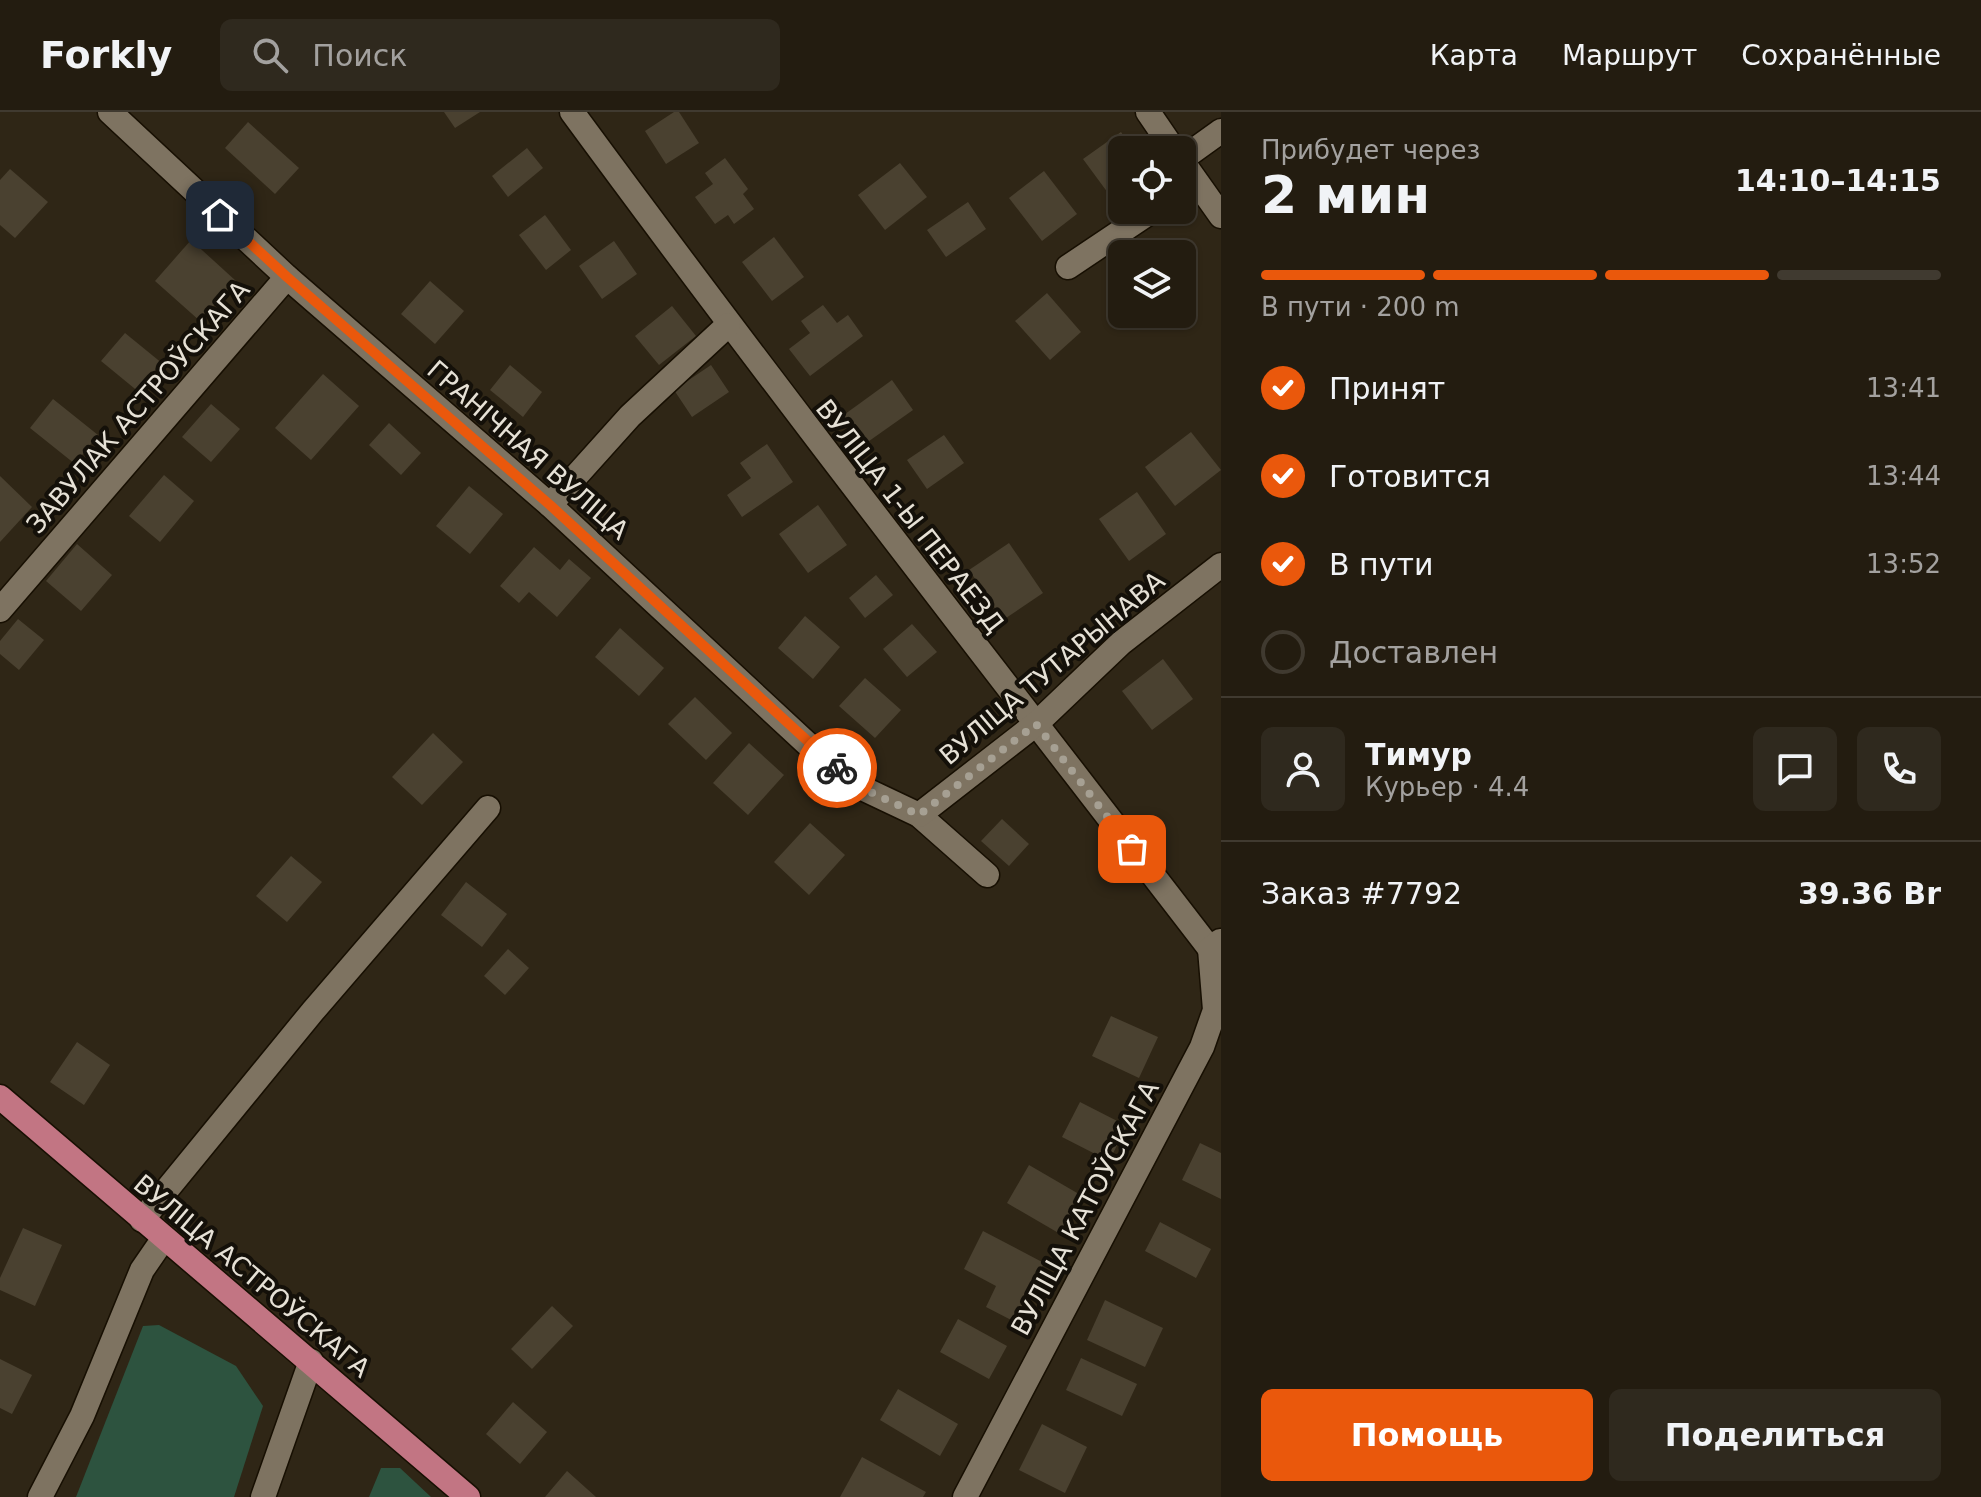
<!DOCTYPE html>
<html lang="ru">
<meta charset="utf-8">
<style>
body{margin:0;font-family:"DejaVu Sans",sans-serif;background:#2f291e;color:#f1f3f6;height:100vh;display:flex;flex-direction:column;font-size:30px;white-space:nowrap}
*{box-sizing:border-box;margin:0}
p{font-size:26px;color:#a3a19f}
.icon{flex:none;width:44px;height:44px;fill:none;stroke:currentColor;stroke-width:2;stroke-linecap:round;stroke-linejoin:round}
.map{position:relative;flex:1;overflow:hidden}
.sheet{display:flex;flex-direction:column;background:#231c10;width:760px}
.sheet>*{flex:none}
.tools{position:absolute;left:1108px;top:24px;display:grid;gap:16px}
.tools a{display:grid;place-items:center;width:88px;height:88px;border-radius:12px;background:#231c10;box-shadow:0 2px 6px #0004,0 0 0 2px #403a30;font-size:40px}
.pin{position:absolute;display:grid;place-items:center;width:68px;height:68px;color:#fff;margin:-34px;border-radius:16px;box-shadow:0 4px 12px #0006}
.courier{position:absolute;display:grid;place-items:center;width:80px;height:80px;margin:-40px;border:6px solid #ea580c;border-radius:50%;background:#fff;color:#222;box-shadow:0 2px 10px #0007}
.head em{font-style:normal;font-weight:700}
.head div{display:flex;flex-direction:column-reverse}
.head{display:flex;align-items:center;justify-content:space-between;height:136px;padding:0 40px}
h1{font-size:52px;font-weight:700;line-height:60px}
.bar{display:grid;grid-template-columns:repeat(4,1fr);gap:12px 8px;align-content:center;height:96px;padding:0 40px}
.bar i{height:10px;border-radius:6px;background:#403a30}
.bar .current{background:#ea580c}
.bar p{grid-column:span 4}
.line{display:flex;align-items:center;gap:20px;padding:0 40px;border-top:2px solid #403a30}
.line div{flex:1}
.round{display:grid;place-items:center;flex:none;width:84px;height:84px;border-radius:12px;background:#2f291e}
ol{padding:0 40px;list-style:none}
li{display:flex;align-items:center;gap:24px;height:88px}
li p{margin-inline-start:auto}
li .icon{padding:8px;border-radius:50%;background:#ea580c;color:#fff;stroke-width:4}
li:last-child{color:#a3a19f}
li i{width:44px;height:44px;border:4px solid #403a30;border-radius:50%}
.action{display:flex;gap:16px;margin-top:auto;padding:16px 40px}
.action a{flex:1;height:92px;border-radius:12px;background:#ea580c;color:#fff;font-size:32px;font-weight:700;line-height:92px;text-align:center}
.action a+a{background:#2f291e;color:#f1f3f6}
header{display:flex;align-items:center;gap:48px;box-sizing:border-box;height:112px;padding:0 40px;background:#231c10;border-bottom:2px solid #403a30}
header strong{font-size:38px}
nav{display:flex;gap:44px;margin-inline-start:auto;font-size:28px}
.search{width:560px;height:72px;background:#2f291e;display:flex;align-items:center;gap:20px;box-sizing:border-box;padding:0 28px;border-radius:12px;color:#a3a19f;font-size:30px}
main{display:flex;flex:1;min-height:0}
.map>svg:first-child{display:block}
.green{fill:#2d533f}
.building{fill:#4a4130}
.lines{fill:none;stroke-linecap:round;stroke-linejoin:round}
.minor-casing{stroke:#170f02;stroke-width:27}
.major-casing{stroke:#170f02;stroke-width:27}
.minor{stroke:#7e7361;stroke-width:24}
.major{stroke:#c27583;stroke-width:24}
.done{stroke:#a6a093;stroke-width:8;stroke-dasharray:0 14.4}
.route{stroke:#ea580c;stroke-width:10}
.labels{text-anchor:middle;stroke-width:8;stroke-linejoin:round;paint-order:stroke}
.street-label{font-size:26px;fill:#e6e1d6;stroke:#141009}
</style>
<header>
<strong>Forkly</strong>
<div class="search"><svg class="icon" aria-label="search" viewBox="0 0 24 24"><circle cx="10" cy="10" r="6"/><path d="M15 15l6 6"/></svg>Поиск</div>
<nav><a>Карта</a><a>Маршрут</a><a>Сохранённые</a></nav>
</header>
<main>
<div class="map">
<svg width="1221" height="1385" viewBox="0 0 1221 1385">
<rect width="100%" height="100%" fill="#2f2616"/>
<g class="green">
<polygon points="159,1213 236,1254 263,1294 234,1385 76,1385 143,1214"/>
<polygon points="381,1356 400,1356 431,1385 369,1385"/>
</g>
<g class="building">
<polygon points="444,0 480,0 455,16"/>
<polygon points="674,0 679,0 699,31 666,52 645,19"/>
<polygon points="248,10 299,56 275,82 225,36"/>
<polygon points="1121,20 1133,38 1122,38 1122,72 1108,81 1083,47"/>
<polygon points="527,36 543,56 508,85 492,64"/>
<polygon points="725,46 748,77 743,82 754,97 734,112 728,103 715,112 695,85 713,72 705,61"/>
<polygon points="900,51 927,85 885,118 858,83"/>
<polygon points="10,57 48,90 15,126 0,113 0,68"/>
<polygon points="1044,59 1077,102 1042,129 1009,86"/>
<polygon points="968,90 986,117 946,145 927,118"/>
<polygon points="545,103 571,138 546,158 519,123"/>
<polygon points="774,125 804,165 772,189 742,150"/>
<polygon points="191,128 236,169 200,209 155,169"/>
<polygon points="614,129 637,162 602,187 579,154"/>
<polygon points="1146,131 1157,142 1134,142"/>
<polygon points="1122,153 1122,185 1106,167"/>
<polygon points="430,169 464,199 435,232 401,202"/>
<polygon points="1047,181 1081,220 1050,248 1015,209"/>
<polygon points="823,193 837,211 848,203 863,224 810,264 789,237 810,221 801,209"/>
<polygon points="672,194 696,224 659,253 635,224"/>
<polygon points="1137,202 1157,202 1146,212"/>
<polygon points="125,221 163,252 140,281 101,249"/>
<polygon points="510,253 542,280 523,305 490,278"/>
<polygon points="711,253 729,280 692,305 674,278"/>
<polygon points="323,262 359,294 311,348 275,316"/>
<polygon points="892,268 913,298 862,334 841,305"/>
<polygon points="53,287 98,323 75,352 30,316"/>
<polygon points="211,292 240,317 211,350 182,325"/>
<polygon points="389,311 421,341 401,363 369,333"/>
<polygon points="1191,320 1221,358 1175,394 1145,355"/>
<polygon points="944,323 964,351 927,377 907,348"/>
<polygon points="767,332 793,370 742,405 727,383 751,366 740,351"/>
<polygon points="164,363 194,389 160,430 129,404"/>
<polygon points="0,364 32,395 0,430"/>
<polygon points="469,374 503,402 470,442 436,414"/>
<polygon points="1137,380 1166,422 1129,449 1099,407"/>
<polygon points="818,393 847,433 808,461 779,422"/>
<polygon points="1009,431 1043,481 1003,508 969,458"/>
<polygon points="77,432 112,463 81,499 46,469"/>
<polygon points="534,435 560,458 569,447 591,466 557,505 529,480 519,491 500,474"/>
<polygon points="876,463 893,483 865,506 849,486"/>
<polygon points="805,504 840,535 813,567 778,536"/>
<polygon points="18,507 44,528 19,558 0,542 0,529"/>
<polygon points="912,512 937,540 907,565 883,537"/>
<polygon points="620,516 664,556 639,584 595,545"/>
<polygon points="1163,547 1193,587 1152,618 1122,579"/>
<polygon points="865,566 901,598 875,626 839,594"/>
<polygon points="695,585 732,621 706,648 668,612"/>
<polygon points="433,621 463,650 422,693 392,665"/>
<polygon points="749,631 784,663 748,703 713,671"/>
<polygon points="1002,707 1029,732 1009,754 981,729"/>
<polygon points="810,711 845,743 809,783 774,750"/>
<polygon points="291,744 322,770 287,810 256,784"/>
<polygon points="466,770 507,802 482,835 441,803"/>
<polygon points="508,837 529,856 505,883 484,864"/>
<polygon points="1111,904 1158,925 1139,966 1092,944"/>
<polygon points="77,930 110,953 84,993 50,970"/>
<polygon points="1080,990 1127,1014 1109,1049 1062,1025"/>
<polygon points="1200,1031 1221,1041 1221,1087 1182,1068"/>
<polygon points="1029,1053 1084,1085 1062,1123 1007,1091"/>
<polygon points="1160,1110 1211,1137 1196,1166 1145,1139"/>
<polygon points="23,1116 62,1133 35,1194 0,1178 0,1166"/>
<polygon points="983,1119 1044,1151 1015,1210 986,1195 996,1174 964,1157"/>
<polygon points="1105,1188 1163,1216 1145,1255 1087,1228"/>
<polygon points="552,1194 573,1214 532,1257 511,1237"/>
<polygon points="958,1207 1007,1234 989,1267 940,1240"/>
<polygon points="1081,1246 1137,1272 1122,1304 1066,1278"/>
<polygon points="0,1247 32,1263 12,1302 0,1296"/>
<polygon points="898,1277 958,1312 940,1344 880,1308"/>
<polygon points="513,1290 547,1320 520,1352 486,1322"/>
<polygon points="1042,1312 1087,1335 1065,1381 1019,1358"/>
<polygon points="862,1345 926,1380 923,1385 840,1385"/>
<polygon points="567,1359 596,1385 545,1385"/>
</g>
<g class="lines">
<g class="minor-casing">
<g id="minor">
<polyline points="110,0 287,165 550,393 815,639 862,676 919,703 987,763"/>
<path d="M572,0C780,283 996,559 1210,837"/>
<polyline points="1148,0 1174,38"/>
<polyline points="1182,47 1221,19"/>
<polyline points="1182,49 1221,104"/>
<polyline points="1068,155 1153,98"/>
<polyline points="550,393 630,304 728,213"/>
<polyline points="0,498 287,165"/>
<polyline points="919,703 1036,612 1121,531 1221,453"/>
<polyline points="142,1108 313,899 488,696"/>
<polyline points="40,1385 82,1304 142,1158 164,1126"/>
<polyline points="263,1385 311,1249"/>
<polyline points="965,1385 1202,935 1215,898 1210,837 1220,829"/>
</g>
</g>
<g class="major-casing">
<polyline id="major" points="0,985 468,1385"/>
</g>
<use href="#minor" class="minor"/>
<use href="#major" class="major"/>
</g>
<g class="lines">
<polyline class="done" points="837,656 862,676 919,703 1036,612 1132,737"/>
<polyline class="route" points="220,103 287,165 550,393 837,656"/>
</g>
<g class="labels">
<g class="street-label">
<text transform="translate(138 295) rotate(-49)" y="9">ЗАВУЛАК АСТРОЎСКАГА</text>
<text transform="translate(528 338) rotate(41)" y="9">ГРАНІЧНАЯ ВУЛІЦА</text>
<text transform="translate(910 404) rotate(52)" y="9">ВУЛІЦА 1-Ы ПЕРАЕЗД</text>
<text transform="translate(1052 556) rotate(-40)" y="9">ВУЛІЦА ТУТАРЫНАВА</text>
<text transform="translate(1085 1096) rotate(-62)" y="9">ВУЛІЦА КАТОЎСКАГА</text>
<text transform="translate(252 1164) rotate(40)" y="9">ВУЛІЦА АСТРОЎСКАГА</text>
</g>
</g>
</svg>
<div class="tools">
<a><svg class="icon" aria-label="locate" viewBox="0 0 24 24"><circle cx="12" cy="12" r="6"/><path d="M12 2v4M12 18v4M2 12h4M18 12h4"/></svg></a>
<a><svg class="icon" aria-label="layers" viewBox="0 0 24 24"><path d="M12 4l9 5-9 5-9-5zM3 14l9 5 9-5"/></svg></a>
</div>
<div class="pin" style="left:1132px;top:737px;background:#ea580c"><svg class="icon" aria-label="bag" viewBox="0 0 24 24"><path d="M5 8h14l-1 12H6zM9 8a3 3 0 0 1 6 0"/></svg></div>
<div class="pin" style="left:220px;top:103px;background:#1f2937"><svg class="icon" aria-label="home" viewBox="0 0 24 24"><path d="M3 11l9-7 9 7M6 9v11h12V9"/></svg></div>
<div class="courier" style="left:837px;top:656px"><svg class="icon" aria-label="bike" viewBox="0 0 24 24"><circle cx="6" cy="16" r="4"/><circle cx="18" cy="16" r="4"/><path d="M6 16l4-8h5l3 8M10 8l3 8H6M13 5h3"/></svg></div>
</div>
<section class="sheet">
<div class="head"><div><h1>2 мин</h1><p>Прибудет через</p></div><em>14:10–14:15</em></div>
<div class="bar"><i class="current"></i><i class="current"></i><i class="current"></i><i></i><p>В пути · 200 m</p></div>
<ol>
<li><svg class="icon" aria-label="check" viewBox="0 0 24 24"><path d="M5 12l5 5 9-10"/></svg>Принят<p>13:41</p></li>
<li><svg class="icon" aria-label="check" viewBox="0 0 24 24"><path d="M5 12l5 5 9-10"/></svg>Готовится<p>13:44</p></li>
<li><svg class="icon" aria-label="check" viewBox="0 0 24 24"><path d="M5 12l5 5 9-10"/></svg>В пути<p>13:52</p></li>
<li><i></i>Доставлен</li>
</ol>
<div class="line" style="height:144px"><a class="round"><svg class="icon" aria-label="person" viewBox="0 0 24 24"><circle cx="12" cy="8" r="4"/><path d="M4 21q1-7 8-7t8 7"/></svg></a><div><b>Тимур</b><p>Курьер · 4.4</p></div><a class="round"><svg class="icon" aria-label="chat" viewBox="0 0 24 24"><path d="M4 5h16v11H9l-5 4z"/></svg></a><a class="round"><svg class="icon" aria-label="phone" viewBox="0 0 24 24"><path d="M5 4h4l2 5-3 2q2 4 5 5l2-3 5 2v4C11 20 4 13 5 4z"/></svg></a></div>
<div class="line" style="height:104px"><div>Заказ #7792</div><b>39.36 Br</b></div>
<div class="action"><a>Помощь</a><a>Поделиться</a></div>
</section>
</main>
